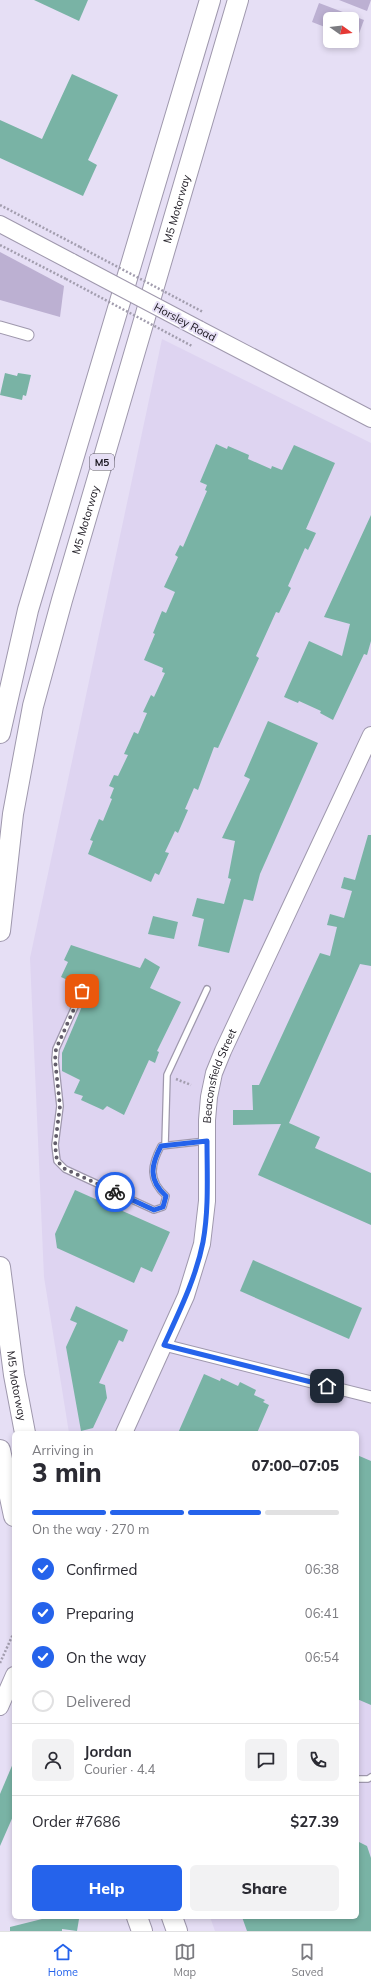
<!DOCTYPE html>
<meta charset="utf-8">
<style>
body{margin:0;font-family:Mulish,sans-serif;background:#f2f2f3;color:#2b2b33;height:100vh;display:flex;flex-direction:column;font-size:15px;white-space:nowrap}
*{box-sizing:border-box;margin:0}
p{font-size:13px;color:#7c7c81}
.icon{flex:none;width:22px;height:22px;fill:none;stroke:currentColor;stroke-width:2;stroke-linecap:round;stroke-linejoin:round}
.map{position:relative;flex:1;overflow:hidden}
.panel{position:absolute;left:12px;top:1431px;width:347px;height:488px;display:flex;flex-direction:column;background:#fff;border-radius:6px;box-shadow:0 2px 6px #0003}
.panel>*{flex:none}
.needle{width:26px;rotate:104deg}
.buttons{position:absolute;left:323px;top:12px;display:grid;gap:8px}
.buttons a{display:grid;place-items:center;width:36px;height:36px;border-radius:6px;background:#fff;box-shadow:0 2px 6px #0003;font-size:20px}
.pin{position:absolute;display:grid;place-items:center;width:34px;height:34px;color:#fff;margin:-17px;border-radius:8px;box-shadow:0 2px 6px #0006}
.courier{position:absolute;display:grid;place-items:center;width:40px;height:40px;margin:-20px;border:3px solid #2563eb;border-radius:50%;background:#fff;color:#222;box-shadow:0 1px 5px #0007}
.head em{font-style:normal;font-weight:800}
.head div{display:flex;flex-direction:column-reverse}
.head{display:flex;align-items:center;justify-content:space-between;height:68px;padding:0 20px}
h1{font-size:26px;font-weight:800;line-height:30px}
.bar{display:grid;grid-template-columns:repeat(4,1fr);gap:6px 4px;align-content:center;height:48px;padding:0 20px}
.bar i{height:5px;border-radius:3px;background:#e1e1e2}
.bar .active{background:#2563eb}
.bar p{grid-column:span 4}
.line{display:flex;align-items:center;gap:10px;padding:0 20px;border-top:1px solid #e1e1e2}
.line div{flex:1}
.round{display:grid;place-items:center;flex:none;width:42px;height:42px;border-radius:6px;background:#f2f2f3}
ol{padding:0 20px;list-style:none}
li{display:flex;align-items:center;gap:12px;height:44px}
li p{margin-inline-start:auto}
li .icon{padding:4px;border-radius:50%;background:#2563eb;color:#fff;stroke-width:4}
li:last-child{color:#7c7c81}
li i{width:22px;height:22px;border:2px solid #e1e1e2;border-radius:50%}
.cta{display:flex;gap:8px;margin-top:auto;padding:8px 20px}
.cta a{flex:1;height:46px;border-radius:6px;background:#2563eb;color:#fff;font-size:16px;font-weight:800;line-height:46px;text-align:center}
.cta a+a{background:#f2f2f3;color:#2b2b33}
.menu{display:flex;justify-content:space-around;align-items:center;height:56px;border-top:1px solid #e1e1e2;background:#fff;font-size:11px;color:#7c7c81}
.menu a{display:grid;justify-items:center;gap:2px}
.menu .active{color:#2563eb}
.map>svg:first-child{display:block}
.built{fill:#ded4f1}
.green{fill:#bcb0d2}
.building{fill:#79b3a5}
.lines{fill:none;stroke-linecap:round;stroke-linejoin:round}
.lane-casing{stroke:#9f98ad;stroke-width:8}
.street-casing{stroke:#9f98ad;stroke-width:13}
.secondary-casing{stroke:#9f98ad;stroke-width:18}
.highway-casing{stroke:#9f98ad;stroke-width:22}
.path{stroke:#a29dae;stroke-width:2.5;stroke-dasharray:2 2;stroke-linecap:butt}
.lane{stroke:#fff;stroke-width:5.5}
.street{stroke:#fff;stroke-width:11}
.secondary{stroke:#fff;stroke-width:16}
.highway{stroke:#fff;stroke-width:20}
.secondary-bridge-casing{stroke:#9f98ad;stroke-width:18;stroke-linecap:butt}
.path-bridge{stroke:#a29dae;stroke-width:2.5;stroke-dasharray:2 2;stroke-linecap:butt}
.secondary-bridge{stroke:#fff;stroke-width:16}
.done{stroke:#635e6b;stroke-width:4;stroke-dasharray:0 7.2}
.route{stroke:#2563eb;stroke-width:5}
.labels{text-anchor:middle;stroke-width:4;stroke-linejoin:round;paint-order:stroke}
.shield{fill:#e6dff5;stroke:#595461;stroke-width:1}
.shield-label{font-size:10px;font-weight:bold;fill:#1c1921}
.street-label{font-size:11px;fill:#1c1921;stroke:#e6dff5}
</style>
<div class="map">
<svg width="371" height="1931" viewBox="0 0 371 1931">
<rect width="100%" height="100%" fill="#e6dff5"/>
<polygon class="built" points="162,339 371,443 371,1931 215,1931 210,1917 357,1917 357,1433 69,1433 44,1277 30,958"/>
<g class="green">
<polygon points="339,0 371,0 367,11"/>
<polygon points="319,3 364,20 357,39 352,37 352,19 330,19 330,29 312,22"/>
<polygon points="0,252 64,286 60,317 0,300"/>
</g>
<g class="building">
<polygon points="34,0 88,0 79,21"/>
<polygon points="72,74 118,95 88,160 97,165 83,196 0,158 0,120 42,139"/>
<polygon points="5,373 17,376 18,373 31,375 26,396 23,395 22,400 0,395"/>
<polygon points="216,444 227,449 228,446 249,455 248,459 271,469 272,466 282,470 294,445 335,463 306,529 316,533 308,550 305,548 288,586 291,588 279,613 276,612 256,656 259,658 218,748 214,747 198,790 194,788 185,809 188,810 178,833 175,831 165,852 169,853 159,875 155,873 151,882 88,854 93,841 90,840 99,819 103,821 112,799 110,798 114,788 109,786 114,775 118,776 128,755 124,754 134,732 138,734 147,713 143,712 151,695 154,697 165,673 162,672 163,668 144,660 155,634 153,633 162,611 166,613 175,592 164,587 178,557 175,555 180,545 183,547 207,491 205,490 207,485 200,482"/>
<polygon points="371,515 371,641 367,655 364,654 333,720 320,713 321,711 299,701 298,703 284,697 309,641 342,656 350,624 324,617"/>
<polygon points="268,721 318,743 260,874 253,901 244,899 229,953 198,946 204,919 192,916 197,898 224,904 231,879 228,878 235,841 222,838 250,779 244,776"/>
<polygon points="368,835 371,835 371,966 360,964 289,1123 320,1137 315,1148 371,1173 371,1225 258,1175 281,1124 233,1125 233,1110 253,1110 252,1085 259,1085 320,953 330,956 337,927 327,925 330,914 344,918 352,891 341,888 344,877 355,880"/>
<polygon points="153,916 178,922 174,939 148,934"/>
<polygon points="71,945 140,968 145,958 160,967 150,988 181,1002 157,1051 159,1052 155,1063 149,1060 124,1115 107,1106 103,1110 81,1100 83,1096 74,1093 80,1080 62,1071 62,1053 89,990 61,977 68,962 64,960"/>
<polygon points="75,1190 170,1232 152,1272 141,1267 134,1283 57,1248 55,1234"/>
<polygon points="253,1260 362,1308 349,1339 240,1291"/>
<polygon points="76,1306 128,1330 123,1342 119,1340 99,1383 105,1385 107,1398 93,1428 81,1431 66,1347 77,1323 70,1320"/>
<polygon points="204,1374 220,1381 221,1378 238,1386 240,1382 256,1390 254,1395 265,1400 263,1402 269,1405 257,1433 178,1433"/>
<polygon points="357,1455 371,1461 371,1705 357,1699"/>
<polygon points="14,1761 14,1814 0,1846 0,1794"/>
<polygon points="357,1841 367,1846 371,1858 371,1931 247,1931 242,1917 357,1917"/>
<polygon points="43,1917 79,1919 77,1931 62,1929 62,1931 10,1931 10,1927 42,1919"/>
</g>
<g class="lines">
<g class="lane-casing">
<g id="lane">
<path d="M82,991L56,1049L55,1060L60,1106L55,1145L57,1161L65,1169L154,1210L163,1207L166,1196C148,1180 151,1165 161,1146L206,1141"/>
<polyline points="165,1145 167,1075 207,989"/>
<polyline points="357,1779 368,1779 371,1777"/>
</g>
</g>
<g class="street-casing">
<g id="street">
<polyline points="0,327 28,335"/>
<polyline points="164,1345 371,1397"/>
</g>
</g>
<g class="secondary-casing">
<g id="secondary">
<polyline points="0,224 72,262"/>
<polyline points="199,329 371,419"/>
<path id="s1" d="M124,1433L186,1296L202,1244L207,1201V1120L209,1097L214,1073L223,1051L371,735"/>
<polyline points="0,1707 14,1675"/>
</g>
</g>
<g class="highway-casing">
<g id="highway">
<polyline points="0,733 28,610 210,0"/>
<path id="s2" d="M0,931L13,814L33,706L62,600L238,0"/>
<path id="s3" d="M0,1267L14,1375L25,1433"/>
<polyline points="0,1450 14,1516"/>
<polyline points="137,1917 142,1931"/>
<polyline points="172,1917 177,1931"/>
</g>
</g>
<g class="path">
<polyline points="0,205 80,247"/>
<polyline points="0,245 66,279"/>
<polyline points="176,1079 191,1085"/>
<polyline points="0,1663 14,1632"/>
</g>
<use href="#lane" class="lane"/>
<use href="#street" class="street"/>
<use href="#secondary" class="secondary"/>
<use href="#highway" class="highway"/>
<g class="secondary-bridge-casing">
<polyline id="secondary-bridge" points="72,262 199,329"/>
</g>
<g class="path-bridge">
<polyline points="80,247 203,312"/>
<polyline points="66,279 192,346"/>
</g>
<use href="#secondary-bridge" class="secondary-bridge"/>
</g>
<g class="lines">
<polyline class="done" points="82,991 56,1049 55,1060 60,1106 55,1145 57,1161 65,1169 115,1192"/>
<path class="route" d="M115,1192L154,1210L163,1207L166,1196C148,1180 151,1165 161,1146L207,1141C207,1175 209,1209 203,1242C196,1278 179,1312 164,1345L327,1386"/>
</g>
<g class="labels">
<rect class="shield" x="90" y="454" width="24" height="16" rx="3"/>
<g class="shield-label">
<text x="102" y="466">M5</text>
</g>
<g class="street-label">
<text dy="4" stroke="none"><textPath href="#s2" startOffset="745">M5 Motorway</textPath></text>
<text transform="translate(185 322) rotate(28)" y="4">Horsley Road</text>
<text dy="4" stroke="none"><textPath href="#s2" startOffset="421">M5 Motorway</textPath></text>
<text dy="4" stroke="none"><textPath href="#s1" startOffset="375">Beaconsfield Street</textPath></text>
<text dy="4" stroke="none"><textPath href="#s3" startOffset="120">M5 Motorway</textPath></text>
</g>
</g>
</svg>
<div class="buttons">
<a><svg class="needle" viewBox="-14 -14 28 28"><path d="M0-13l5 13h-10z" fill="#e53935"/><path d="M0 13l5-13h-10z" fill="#7c7c81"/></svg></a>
</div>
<div class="pin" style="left:82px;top:991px;background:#ea580c"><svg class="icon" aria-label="bag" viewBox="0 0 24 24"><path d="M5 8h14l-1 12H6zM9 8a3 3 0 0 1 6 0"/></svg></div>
<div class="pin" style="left:327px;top:1386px;background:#1f2937"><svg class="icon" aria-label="home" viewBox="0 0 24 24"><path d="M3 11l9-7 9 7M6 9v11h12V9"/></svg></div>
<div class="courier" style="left:115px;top:1192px"><svg class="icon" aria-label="bike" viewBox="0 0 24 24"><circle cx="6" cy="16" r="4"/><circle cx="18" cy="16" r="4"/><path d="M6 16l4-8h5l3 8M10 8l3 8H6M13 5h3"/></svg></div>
<section class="panel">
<div class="head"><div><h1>3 min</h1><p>Arriving in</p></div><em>07:00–07:05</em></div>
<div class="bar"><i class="active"></i><i class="active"></i><i class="active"></i><i></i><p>On the way · 270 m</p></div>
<ol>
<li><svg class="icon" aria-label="check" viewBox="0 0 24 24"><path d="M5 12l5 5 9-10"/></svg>Confirmed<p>06:38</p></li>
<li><svg class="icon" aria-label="check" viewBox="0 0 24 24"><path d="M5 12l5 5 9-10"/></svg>Preparing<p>06:41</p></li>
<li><svg class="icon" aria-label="check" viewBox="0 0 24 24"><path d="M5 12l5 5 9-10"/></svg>On the way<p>06:54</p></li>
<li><i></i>Delivered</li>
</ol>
<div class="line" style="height:72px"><a class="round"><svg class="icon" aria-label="person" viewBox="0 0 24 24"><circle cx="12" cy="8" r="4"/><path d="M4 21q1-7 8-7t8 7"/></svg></a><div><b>Jordan</b><p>Courier · 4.4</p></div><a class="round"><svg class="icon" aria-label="chat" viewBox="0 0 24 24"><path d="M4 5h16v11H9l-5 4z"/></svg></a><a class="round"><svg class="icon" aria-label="phone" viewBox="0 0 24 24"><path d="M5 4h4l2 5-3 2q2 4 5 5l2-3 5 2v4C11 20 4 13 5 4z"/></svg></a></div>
<div class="line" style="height:52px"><div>Order #7686</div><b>$27.39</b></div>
<div class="cta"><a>Help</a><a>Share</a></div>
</section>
</div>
<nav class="menu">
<a class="active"><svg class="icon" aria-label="home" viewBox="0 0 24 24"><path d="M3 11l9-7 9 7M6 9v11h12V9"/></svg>Home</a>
<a><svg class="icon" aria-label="map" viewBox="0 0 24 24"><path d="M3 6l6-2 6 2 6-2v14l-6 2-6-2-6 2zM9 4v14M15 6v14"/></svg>Map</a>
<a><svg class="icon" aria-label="saved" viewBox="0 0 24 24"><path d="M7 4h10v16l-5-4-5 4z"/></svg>Saved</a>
</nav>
